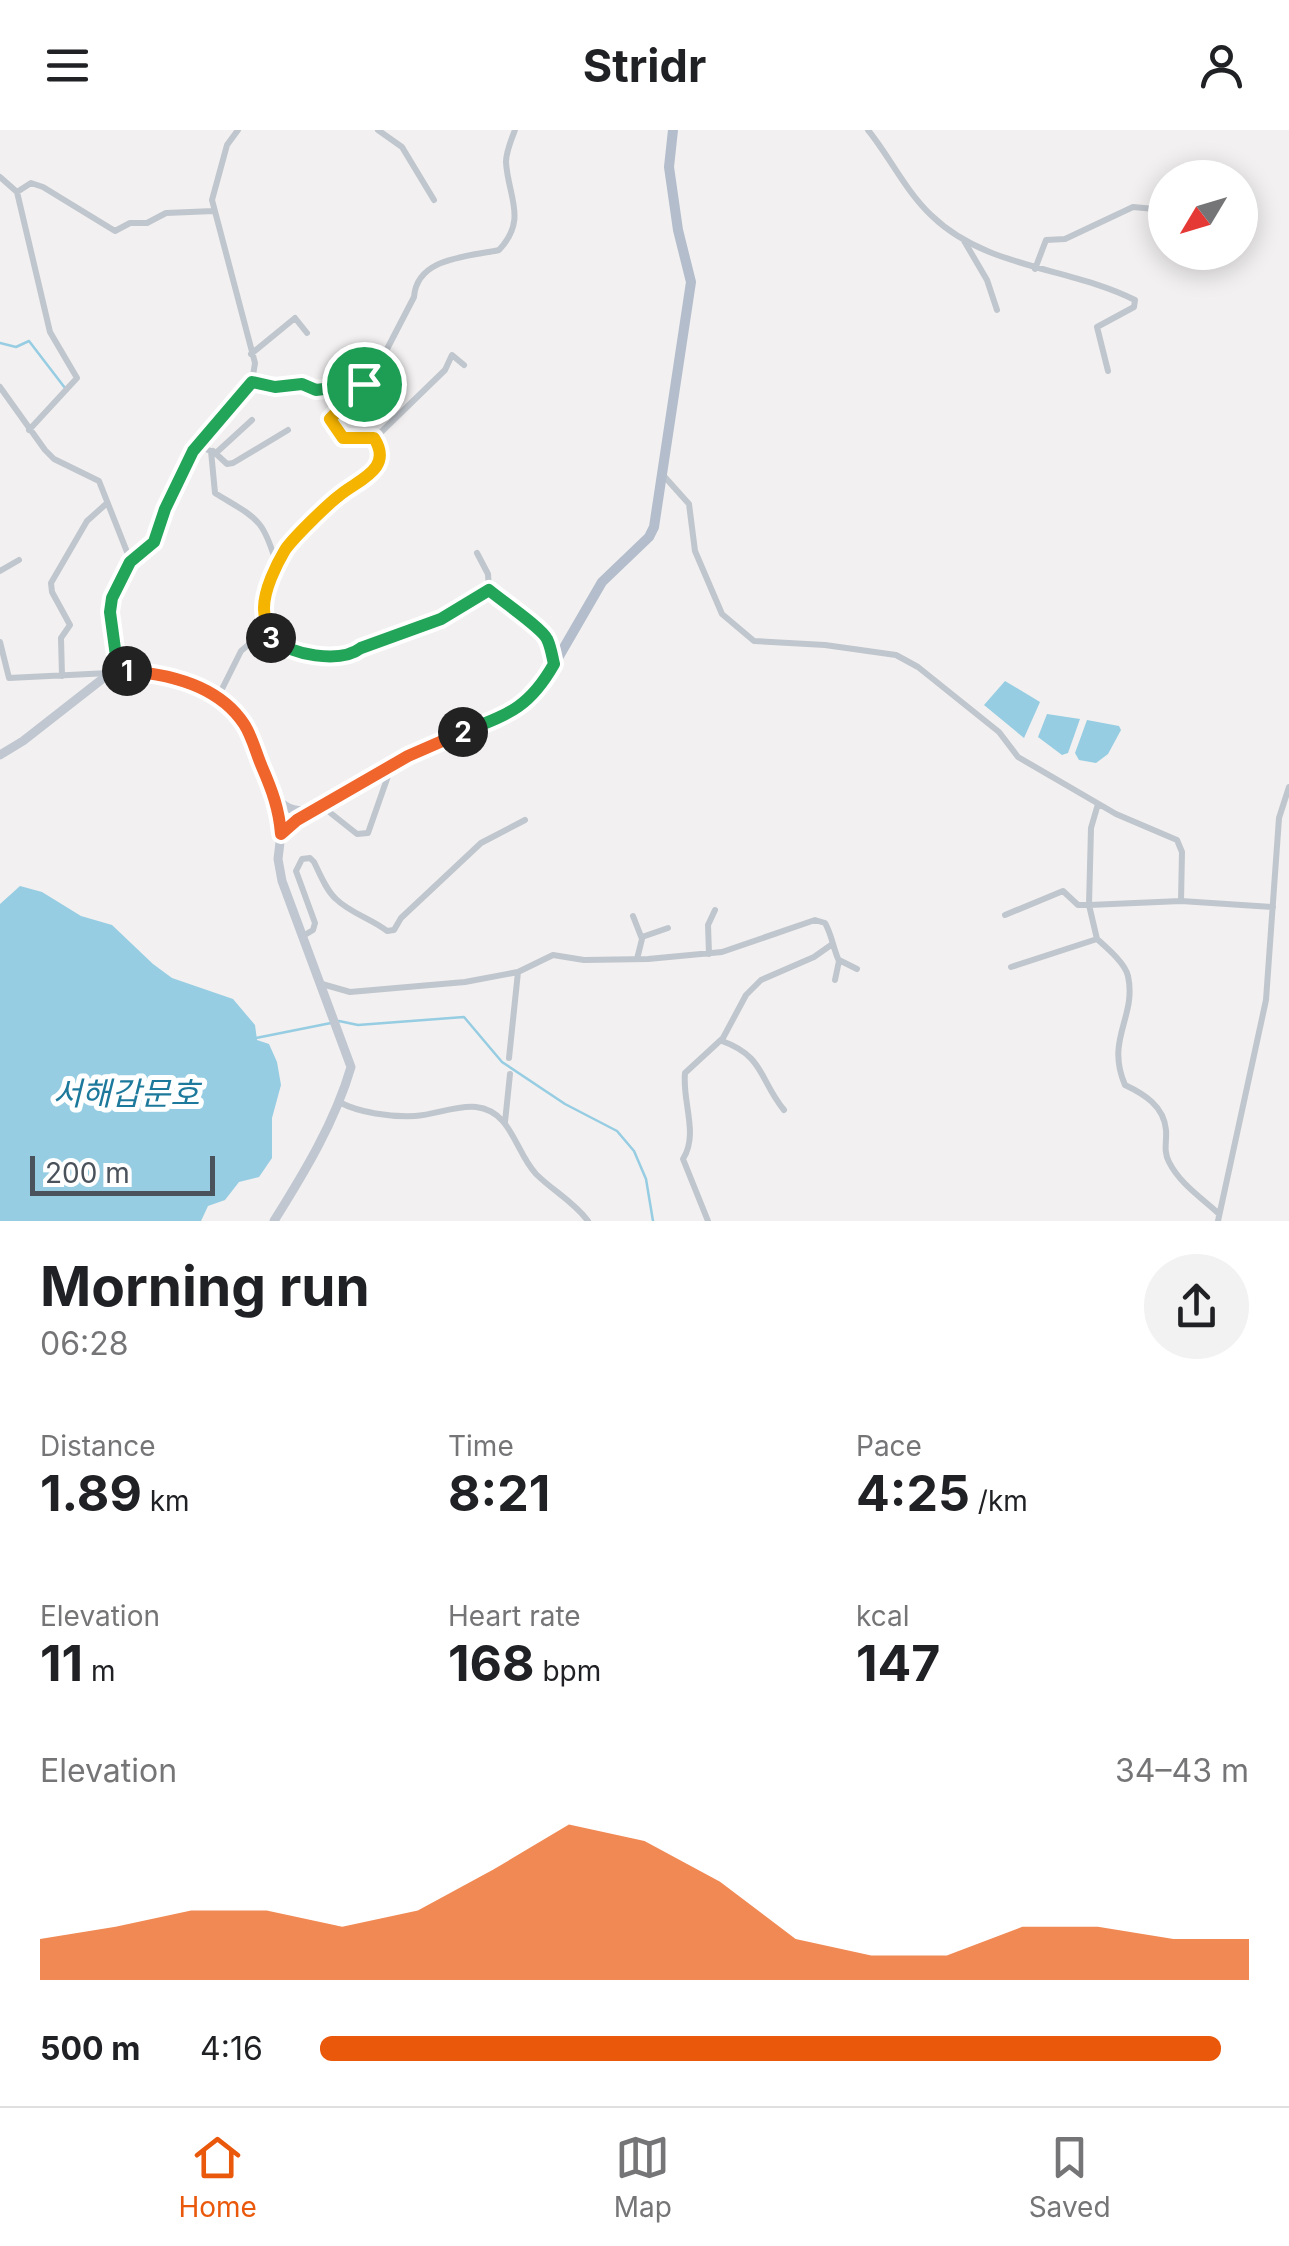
<!DOCTYPE html>
<html lang="en">
<head>
<meta charset="utf-8">
<style>
	:root { --surface:#fff; --page:#f2f2f2; --text:#202124; --muted:#757577; --line:#e0e0e0; --accent:#ea580c }
	body { margin:0; font-family:Inter,"Noto Sans KR",sans-serif; background:var(--page); color:var(--text); height:100vh; display:flex; flex-direction:column; font-size:38px; white-space:nowrap }
	* { box-sizing:border-box; margin:0 }
	p { font-size:32px; color:var(--muted) }
	.icon { flex:none; width:55px; height:55px; fill:none; stroke:currentColor; stroke-width:2; stroke-linecap:round; stroke-linejoin:round }
	.map { position:relative; height:1091px; overflow:hidden }
	.panel { display:flex; flex-direction:column; background:var(--surface); flex:1 }
	.panel>* { flex:none }
	.needle { width:65px; rotate:232deg }
	.tools { position:absolute; left:1148px; top:30px; display:grid; gap:20px }
	.tools a { display:grid; place-items:center; width:110px; height:110px; border-radius:50%; background:var(--surface); box-shadow:0 5px 25px #0003; font-size:50px }
	.scale { position:absolute; left:30px; bottom:25px; width:185px; box-sizing:border-box; padding-left:10px; border:5px solid #4a525b; border-top:0; font-size:28px; line-height:35px; white-space:nowrap; color:#4a525b; -webkit-text-stroke:8px #fff; paint-order:stroke }
	.pin { position:absolute; display:grid; place-items:center; width:85px; height:85px; color:#fff; margin:-42px; border:5px solid #fff; border-radius:50%; box-shadow:0 2px 10px #0007 }
	.km { position:absolute; width:50px; height:50px; margin:-25px; border-radius:50%; background:#222; color:#fff; font-size:28px; line-height:50px; text-align:center }
	.round { display:grid; place-items:center; flex:none; width:105px; height:105px; border-radius:52px; background:var(--page) }
	.overview { display:flex; align-items:center; justify-content:space-between; height:170px; padding:0 40px }
	h1 { font-size:55px; font-weight:700; line-height:75px }
	.figures { display:grid; grid-template-columns:repeat(3,1fr); gap:15px; height:170px; padding:10px 40px }
	.figures div { display:grid; align-content:center }
	.figures b { font-size:50px; font-weight:700 }
	.figures small { font-size:28px; font-weight:400 }
	.figures p { font-size:28px }
	.chart { height:280px; padding:20px 40px }
	.chart p { display:flex; justify-content:space-between }
	.chart svg { width:100%; height:180px; margin-top:10px; fill:var(--accent); opacity:.7 }
	ul { padding:0 40px; list-style:none; font-size:32px }
	li { display:grid; grid-template-columns:160px 120px 1fr; align-items:center; height:75px }
	li i { height:25px; border-radius:12px; background:var(--accent) }
	header { display:flex; justify-content:space-between; align-items:center; height:130px; padding:0 40px; background:var(--surface); font-size:45px; font-weight:700 }
	.tabs { display:flex; justify-content:space-around; align-items:center; height:140px; border-top:2px solid var(--line); background:var(--surface); font-size:28px; color:var(--muted) }
	.tabs a { display:grid; justify-items:center; gap:5px }
	.tabs .active { color:var(--accent) }
	.map>svg:first-child { display:block }
</style>
</head>
<body>
<header><svg class="icon" aria-label="menu" viewBox="0 0 24 24"><path d="M4 6h16M4 12h16M4 18h16"/></svg>Stridr<svg class="icon" aria-label="person" viewBox="0 0 24 24"><circle cx="12" cy="8" r="4"/><path d="M4 21q1-7 8-7t8 7"/></svg></header>
<div class="map">
<svg width="1289" height="1091" viewBox="0 0 1289 1091">
	<rect width="100%" height="100%" fill="#f2f0f0"/>
	<path fill="#96cde2" d="M1005,551l35,21 -16,36 -40,-33z
		M1047,584l33,5 -12,34 -6,2 -24,-18z
		M1087,590l32,6 2,4 -13,24 -12,9 -17,-3 -4,-7z
		M20,756l22,6 39,24 31,9 41,39 19,14 61,21 22,26 2,15 12,4 8,18 4,23 -9,33v40l-13,19 -20,5 -14,18 -17,6 -7,15h-201v-317z"/>
	<g fill="none" stroke-linecap="round" stroke-linejoin="round">
		<path stroke="#96cde2" stroke-width="2.5" d="M0,213l16,4 13,-6 36,47
			M339,891l19,4 106,-8 38,45 63,42 52,27 17,20 12,28 7,42
			M256,908l75,-15"/>
		<path stroke="#c0c6cd" stroke-width="6" d="M378,0l24,17 32,53
			M868,0c22,27 38,62 64,86 55,53 138,51 203,84l-1,7 -37,20 11,44
			M0,47l17,15
			M963,109l24,41 10,30
			M1035,139l11,-29 19,-1 68,-32 32,3
			M251,224l44,-36 12,15
			M252,252l23,5 27,-3 14,7 48,-7 9,-8 41,-79c3,-40 54,-40 85,-47 29,-31 9,-53 7,-88 0,-10 5,-22 9,-32
			M364,254l-34,35 13,19h32
			M345,256l8,-19
			M0,257l45,63 9,9 45,22 32,81
			M29,300l48,-52 -27,-46 -33,-140 14,-9 12,4 72,44 15,-8h17l19,-10 48,-2
			M197,316l14,5 4,42c42,26 48,24 62,73
			M213,321l14,13 6,-1 55,-33
			M217,322l35,-32
			M663,345l26,29 6,47 27,63 32,27 71,4 71,10 22,12 81,65 19,25 98,57 61,26 5,12 -1,49
			M477,423l11,21 1,16c10,9 54,40 58,48 4,7 5,17 7,25
			M0,441l19,-11
			M268,508l-3,-41 19,-46 55,-56 21,-11 11,-11 10,-24 -6,-11 70,-68 7,-15 12,10
			M0,512l9,36 100,-5
			M118,541l-7,-59 1,-14 19,-36 23,-20 11,-33 28,-58 59,-69 3,-19 -43,-163 15,-55 11,-15
			M62,546l-1,-38 9,-13 -18,-33 -1,-9 36,-62 19,-17
			M217,569l24,-48 13,-11 17,-2 23,15 22,2h35l10,-8 80,-28 48,-29
			M1098,674l-7,24 -2,77 92,-4 92,6
			M323,677l34,27 11,-1 20,-57 11,-14
			M1005,785l58,-24 15,14h11l8,34
			M633,786l9,23 -5,20
			M303,806l10,-6 2,-7 -19,-52 6,-12 8,-1 4,4c6,12 12,28 22,37 14,14 36,20 51,32l7,-1 7,-12 80,-75 44,-23
			M642,807l26,-9
			M709,824l-1,-29 7,-15
			M839,830l18,9
			M1011,837l86,-28c10,9 28,24 31,37 9,41 -23,63 -3,109 19,9 39,21 41,45 1,12 -3,20 3,32 11,22 33,36 50,52
			M322,854l28,8 115,-10 53,-10
			M722,911c42,15 37,38 62,69
			M509,928l9,-86 35,-17 31,5 64,-1 74,-7 93,-32 10,3c7,12 8,25 14,38l-4,19
			M339,972c21,11 51,15 76,14 20,-1 41,-11 61,-9 36,4 39,45 60,67 17,17 37,27 52,47
			M505,992l5,-48
			M708,1091l-25,-62c16,-25 -1,-57 2,-86l38,-35 23,-43 15,-15 53,-23 17,-12
			M1218,1091l48,-221 13,-182 10,-31"/>
		<path stroke="#c0c7d1" stroke-width="9" d="M0,625l23,-14 87,-68c42,-10 111,15 134,52 13,20 19,64 37,78 12,10 23,8 37,6l-37,25 -3,25 4,22 69,186c-16,55 -47,106 -77,154
			M277,671l4,33"/>
		<path stroke="#b3bdcb" stroke-width="10" d="M318,679c36,-22 72,-46 110,-64 39,-17 82,-24 112,-56l62,-107 47,-45 5,-10 37,-245 -13,-52 -9,-63 4,-37"/>
	</g>
	<g fill="none" stroke-linecap="round" stroke-linejoin="round">
		<g stroke="#fff" stroke-width="20">
			<path id="split-1" d="M127,541h-9l-8,-59 2,-14 18,-36 24,-20 11,-33 28,-58 59,-69 23,5 27,-3 14,6 48,-6"/>
		</g>
		<g stroke="#fff" stroke-width="20">
			<path id="split-2" d="M127,541c42,3 92,15 117,53 8,12 12,29 18,43 10,23 17,42 19,67l16,-14 111,-64 55,-24"/>
		</g>
		<g stroke="#fff" stroke-width="20">
			<path id="split-3" d="M271,508c19,17 69,26 90,10l80,-29 48,-29c13,11 53,38 58,49 4,8 5,17 7,25 -25,44 -45,50 -91,68"/>
		</g>
		<g stroke="#fff" stroke-width="20">
			<path id="split-4" d="M271,508h-3c0,-11 -4,-20 -4,-30 0,-18 12,-43 21,-58 8,-12 43,-46 55,-55 18,-15 54,-26 34,-57h-31l-13,-19 34,-35"/>
		</g>
		<use href="#split-1" stroke="#22a559" stroke-width="12"/>
		<use href="#split-2" stroke="#f0652b" stroke-width="12"/>
		<use href="#split-3" stroke="#22a559" stroke-width="12"/>
		<use href="#split-4" stroke="#f5b400" stroke-width="12"/>
	</g>
	<g text-anchor="middle" stroke-width="10" stroke-linejoin="round" paint-order="stroke">
		<g font-size="32" font-style="italic" fill="#1d799b" stroke="#fff">
			<text x="126" y="975">서해갑문호</text>
		</g>
	</g>
</svg>
<div class="tools">
<a><svg class="needle" viewBox="-14 -14 28 28"><path d="M0-13l5 13h-10z" fill="#e53935"/><path d="M0 13l5-13h-10z" fill="#757577"/></svg></a>
</div>
<div class="scale">200 m</div>
<div class="pin" style="left:364px;top:254px;background:#1e9e55"><svg class="icon" aria-label="arrive" viewBox="0 0 24 24"><path d="M6 21V4h12l-3 4 3 4H6"/></svg></div>
<b class="km" style="left:127px;top:541px">1</b>
<b class="km" style="left:463px;top:602px">2</b>
<b class="km" style="left:271px;top:508px">3</b>
</div>
<section class="panel">
<div class="overview"><div><h1>Morning run</h1><p>06:28</p></div><a class="round"><svg class="icon" aria-label="share" viewBox="0 0 24 24"><path d="M12 15V3M7 8l5-5 5 5M5 13v7h14v-7"/></svg></a></div>
<div class="figures">
<div><p>Distance</p><b>1.89<small> km</small></b></div>
<div><p>Time</p><b>8:21</b></div>
<div><p>Pace</p><b>4:25<small> /km</small></b></div>
</div>
<div class="figures">
<div><p>Elevation</p><b>11<small> m</small></b></div>
<div><p>Heart rate</p><b>168<small> bpm</small></b></div>
<div><p>kcal</p><b>147</b></div>
</div>
<div class="chart"><p><span>Elevation</span>34–43 m</p>
<svg viewBox="0 0 160 44" preserveAspectRatio="none"><path d="M0 44V34L10 31L20 27L30 27L40 31L50 27L60 17L70 6L80 10L90 20L100 34L110 38L120 38L130 31L140 31L150 34L160 34V44z"/></svg>
</div>
<ul>
<li><b>500 m</b>4:16<i style="width:97%"></i></li>
</ul>
</section>
<nav class="tabs">
<a class="active"><svg class="icon" aria-label="home" viewBox="0 0 24 24"><path d="M3 11l9-7 9 7M6 9v11h12V9"/></svg>Home</a>
<a><svg class="icon" aria-label="map" viewBox="0 0 24 24"><path d="M3 6l6-2 6 2 6-2v14l-6 2-6-2-6 2zM9 4v14M15 6v14"/></svg>Map</a>
<a><svg class="icon" aria-label="saved" viewBox="0 0 24 24"><path d="M7 4h10v16l-5-4-5 4z"/></svg>Saved</a>
</nav>
</body>
</html>
